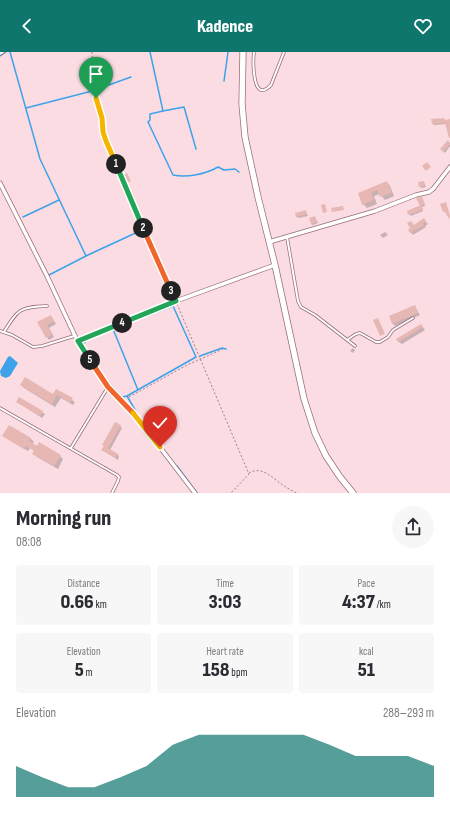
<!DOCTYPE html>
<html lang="en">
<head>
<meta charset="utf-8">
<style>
	:root { --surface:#fff; --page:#f7f7f7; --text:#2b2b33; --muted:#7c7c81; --accent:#0f766e }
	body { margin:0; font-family:"Sofia Sans Condensed",sans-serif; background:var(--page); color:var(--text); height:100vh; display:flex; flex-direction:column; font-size:15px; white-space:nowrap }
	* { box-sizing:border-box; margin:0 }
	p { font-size:13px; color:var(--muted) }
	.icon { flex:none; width:22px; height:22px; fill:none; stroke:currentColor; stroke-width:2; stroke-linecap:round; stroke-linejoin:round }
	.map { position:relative; height:441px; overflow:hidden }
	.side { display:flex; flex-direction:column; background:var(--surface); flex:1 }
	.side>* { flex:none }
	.pin { position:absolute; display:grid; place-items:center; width:34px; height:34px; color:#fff; margin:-41px -17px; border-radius:50% 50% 50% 0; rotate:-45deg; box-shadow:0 0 4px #0007 }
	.pin .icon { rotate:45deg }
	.km { position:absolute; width:20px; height:20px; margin:-10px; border-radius:50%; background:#222; color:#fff; font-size:11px; line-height:20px; text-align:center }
	.round { display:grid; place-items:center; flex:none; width:42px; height:42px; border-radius:21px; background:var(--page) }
	.head { display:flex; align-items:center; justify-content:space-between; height:68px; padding:0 16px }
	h1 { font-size:22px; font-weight:800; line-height:30px }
	.metrics { display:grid; grid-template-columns:repeat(3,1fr); gap:6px; height:68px; padding:4px 16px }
	.metrics div { display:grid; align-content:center; border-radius:4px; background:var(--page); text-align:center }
	.metrics b { font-size:20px; font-weight:800 }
	.metrics small { font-size:11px; font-weight:400 }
	.metrics p { font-size:11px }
	.chart { height:112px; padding:8px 16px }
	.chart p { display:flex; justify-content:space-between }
	.chart svg { width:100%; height:72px; margin-top:4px; fill:var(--accent); opacity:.7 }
	header { display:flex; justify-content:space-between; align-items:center; height:52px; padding:0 16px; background:var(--accent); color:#fff; font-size:18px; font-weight:800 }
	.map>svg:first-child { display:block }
</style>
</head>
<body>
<header><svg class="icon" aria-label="back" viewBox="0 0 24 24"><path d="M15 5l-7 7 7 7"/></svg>Kadence<svg class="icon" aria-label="heart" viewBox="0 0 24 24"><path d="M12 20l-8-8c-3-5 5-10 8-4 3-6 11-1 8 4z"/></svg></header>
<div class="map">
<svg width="450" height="441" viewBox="0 0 450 441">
	<rect width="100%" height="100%" fill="#fadce2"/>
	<path fill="#3ea2ea" d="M10,304l8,7 -8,13 -4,2 -5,-2 -1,-5 8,-14z"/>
	<path fill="#0003" d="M444,67l2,2 4,12 -4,-9 -12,1 -1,-1z
		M448,89l2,2v3l-5,7 -4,-4z
		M387,130l3,4 4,10 -9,4 -5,-6 -6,2 3,8 -10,4 -4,-4 -4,-10z
		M424,130l2,5 -4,1 -2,-1z
		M422,146l3,8 -3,1 1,4 -12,5 -3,-4 12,-6z
		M305,159l3,5 -9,2 -2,-1 -1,-3z
		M315,165l3,6 -5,2 -2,-1z
		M424,168l4,4 -3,2 1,1 -13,8 -4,-5z
		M385,180l3,3 -5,3 -3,-3z
		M415,255l5,8 -25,11 -2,-2 -3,-8z
		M51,264l5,8 -7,4 5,9 -5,3 -10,-17z
		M421,273l4,5 -23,14 -3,-2 -1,-3z
		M353,296l2,2 -2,3 -3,-2z
		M21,333l33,10 3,-5 18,12 -2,3 -12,-7 -6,9 -31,-19z
		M17,350l25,10 3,2 -3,4z
		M120,374l2,2 -12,22 9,6 -1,4 -15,-10z
		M3,384l27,2 4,4 -2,2 28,12 3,3 -5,10 -21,-12 -4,-4 2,-2 -5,-3 -2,3z"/>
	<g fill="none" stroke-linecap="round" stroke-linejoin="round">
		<path stroke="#3ea2ea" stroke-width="1.5" d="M10,0l30,107 46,97
			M150,0l13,59 21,-4 12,42
			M0,4l6,-4
			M224,29l4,-29
			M26,56l66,-17 39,-14
			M163,59l-13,3v6l-2,2 25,53c14,3 33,-1 45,-8l6,3 11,-1 4,3
			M23,165l36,-17
			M49,223l39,-20 54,-25 -42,-101
			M113,277l25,61
			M105,280l68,-26 23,51 -69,39
			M89,286l-4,4 -1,3 20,33 16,17 3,2 4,-1 11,19
			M200,304l22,-8 4,1
			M177,414l20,27"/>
	</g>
	<path fill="#e7b7b3" d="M444,66l1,2 5,-1v19h-1l-4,-15 -13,1 -1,-5z
		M448,88l2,4 -7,8 -3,-3z
		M427,110l4,5 -5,4 -4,-5z
		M127,121l4,8 -5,2 -3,-8z
		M387,129l5,12 -12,4 -3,-7 -6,3 3,7 -12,5 -4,-12z
		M424,129l1,5 -6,1 -1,-5z
		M422,145l3,7 -5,2 -4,-8z
		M446,150l4,14 -1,3 -4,-7h-2l-3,-8z
		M325,152l2,8 -4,1 -2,-8z
		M421,153l2,5 -15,5 -1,-4z
		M343,154l1,4 -12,2 -1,-4z
		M306,158l1,4 -11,3 -1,-4z
		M315,164l2,6 -6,2 -2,-6z
		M424,166l2,3 -3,2 1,2 -14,8 -2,-3 2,-2 -3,-5 4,-2 3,4z
		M415,253l3,8 -26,11 -3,-8z
		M51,263l3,6 -7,4 5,10 -6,3 -9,-16z
		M378,266l7,16 -5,2 -7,-16z
		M421,272l2,3 -25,15 -2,-3z
		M25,325l28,17 3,-5 17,9 -3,5 -13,-8 -5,9 -32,-19z
		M19,345l24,14 -3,5 -24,-14z
		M115,370l6,3 -13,23 10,6 -3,4 -14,-8 3,-4 -2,-1z
		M9,373l22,13 -2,3 8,5 2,-4 22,13 -7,11 -22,-12 2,-3 -8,-5 -2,3 -22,-13z"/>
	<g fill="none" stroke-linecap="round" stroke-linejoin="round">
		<g stroke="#996e78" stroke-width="3.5">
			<path id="lane" d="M254,0c-1,9 -2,53 17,33l13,-33
				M287,185l11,64 3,6 14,8 40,31
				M0,279l12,4 21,12 9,-1 32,-10
				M4,280c14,-23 16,-25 43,-26
				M347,288l9,-6 4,-1 16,9h4l8,-5 5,-7 20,-12
				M0,356l117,67 2,2 -1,4 -6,12
				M71,396l37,-61"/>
		</g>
		<g stroke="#996e78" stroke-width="5">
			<path id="street" d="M0,1l2,-1
				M0,131l47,93 28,60 26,41 10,13 25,26 59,77
				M269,190l106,-31 41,-16 13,-3 4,-3 17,-22
				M78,289l98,-40 99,-36"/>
		</g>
		<g stroke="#996e78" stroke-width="7">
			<path id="primary" d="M243,0l-1,52 3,33 13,60 17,68 29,134 11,34 11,23 14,21 13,16"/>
		</g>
		<path stroke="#9c8489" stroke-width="1" stroke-dasharray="2 2" stroke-linecap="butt" d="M92,0l2,38 8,28 1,14 3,9 68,157
			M177,252l72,170 -18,19
			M129,345l58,-32 36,-16
			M249,421c13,-8 24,6 34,12 4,3 9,6 14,8"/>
		<use href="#lane" stroke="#fff" stroke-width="2"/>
		<use href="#street" stroke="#fff" stroke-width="3.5"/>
		<use href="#primary" stroke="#fff" stroke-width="5.5"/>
	</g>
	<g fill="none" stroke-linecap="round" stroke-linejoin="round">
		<g stroke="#fff" stroke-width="8">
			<path id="split-1" d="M96,46l6,20 1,14 3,9 10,23"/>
		</g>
		<g stroke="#fff" stroke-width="8">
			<path id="split-2" d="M116,112l27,64"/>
		</g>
		<g stroke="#fff" stroke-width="8">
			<path id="split-3" d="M143,176l28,63"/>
		</g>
		<g stroke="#fff" stroke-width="8">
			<path id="split-4" d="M122,271l54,-22 -5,-10"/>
		</g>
		<g stroke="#fff" stroke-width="8">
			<path id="split-5" d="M90,308l-12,-19 44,-18"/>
		</g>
		<g stroke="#fff" stroke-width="8">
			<path id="split-6" d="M90,308l18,27 25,26"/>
		</g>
		<g stroke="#fff" stroke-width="8">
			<path id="split-7" d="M133,361l27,34"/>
		</g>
		<use href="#split-1" stroke="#f5b400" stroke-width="5"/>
		<use href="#split-2" stroke="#22a559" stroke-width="5"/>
		<use href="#split-3" stroke="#f0652b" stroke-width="5"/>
		<use href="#split-4" stroke="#22a559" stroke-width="5"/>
		<use href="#split-5" stroke="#22a559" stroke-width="5"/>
		<use href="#split-6" stroke="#f0652b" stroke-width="5"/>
		<use href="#split-7" stroke="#f5b400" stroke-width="5"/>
	</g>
</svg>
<div class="pin" style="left:96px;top:46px;background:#1e9e55"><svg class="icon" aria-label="arrive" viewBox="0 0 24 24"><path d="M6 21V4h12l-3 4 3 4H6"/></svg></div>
<div class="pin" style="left:160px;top:395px;background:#d93025"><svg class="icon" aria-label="check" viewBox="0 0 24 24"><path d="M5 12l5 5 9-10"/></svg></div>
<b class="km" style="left:116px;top:112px">1</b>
<b class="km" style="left:143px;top:176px">2</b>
<b class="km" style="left:171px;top:239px">3</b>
<b class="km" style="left:122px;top:271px">4</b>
<b class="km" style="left:90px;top:308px">5</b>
</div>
<section class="side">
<div class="head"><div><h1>Morning run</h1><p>08:08</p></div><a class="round"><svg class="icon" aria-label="share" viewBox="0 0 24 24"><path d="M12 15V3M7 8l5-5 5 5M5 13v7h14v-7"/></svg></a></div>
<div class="metrics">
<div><p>Distance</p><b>0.66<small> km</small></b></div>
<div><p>Time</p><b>3:03</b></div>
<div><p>Pace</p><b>4:37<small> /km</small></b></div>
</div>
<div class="metrics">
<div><p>Elevation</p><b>5<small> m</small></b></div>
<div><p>Heart rate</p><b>158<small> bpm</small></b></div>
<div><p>kcal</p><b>51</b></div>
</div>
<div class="chart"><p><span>Elevation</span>288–293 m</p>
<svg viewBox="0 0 160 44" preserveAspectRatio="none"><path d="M0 44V25L10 32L20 38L30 38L40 32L50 25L60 12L70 6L80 6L90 6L100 6L110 6L120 12L130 19L140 19L150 19L160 25V44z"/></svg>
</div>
</section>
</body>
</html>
